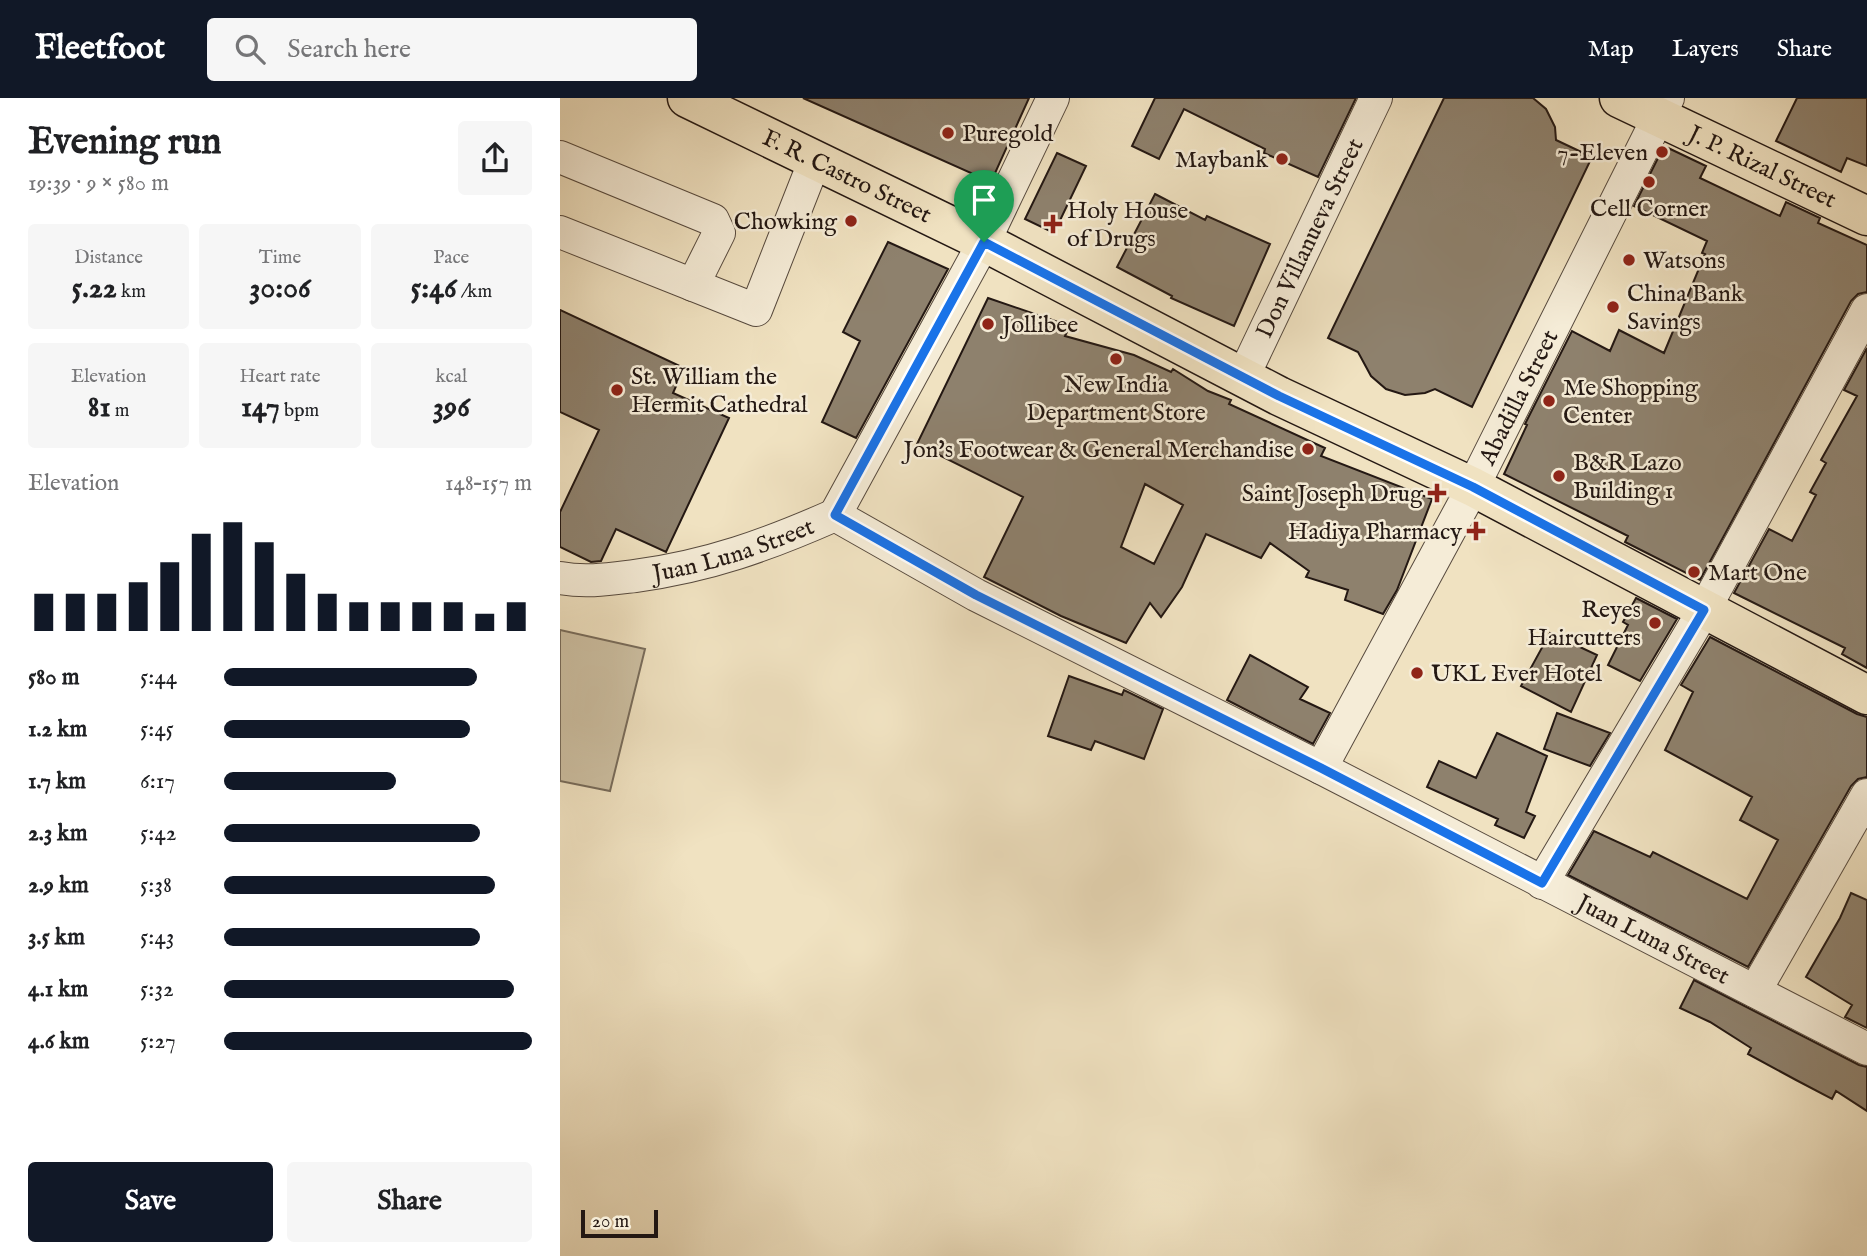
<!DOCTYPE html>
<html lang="en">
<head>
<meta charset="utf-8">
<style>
	:root { --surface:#fff; --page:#f6f6f6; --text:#202124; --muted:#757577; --accent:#111827 }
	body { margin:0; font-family:"IM FELL English",serif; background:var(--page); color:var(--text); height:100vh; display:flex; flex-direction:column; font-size:26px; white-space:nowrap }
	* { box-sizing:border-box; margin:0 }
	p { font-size:23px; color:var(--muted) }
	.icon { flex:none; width:38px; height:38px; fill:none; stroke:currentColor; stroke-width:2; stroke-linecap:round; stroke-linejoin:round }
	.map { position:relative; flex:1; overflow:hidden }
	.drawer { display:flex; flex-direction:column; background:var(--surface); width:560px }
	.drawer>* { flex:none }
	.scale { position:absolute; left:21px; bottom:18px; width:77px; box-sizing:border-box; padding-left:7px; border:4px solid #241813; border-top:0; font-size:19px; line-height:24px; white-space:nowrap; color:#241813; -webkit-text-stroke:5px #f5ecd7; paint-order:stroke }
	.pin { position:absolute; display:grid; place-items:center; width:60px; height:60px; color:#fff; margin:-72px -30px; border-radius:50% 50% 50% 0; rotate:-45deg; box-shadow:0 0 7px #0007 }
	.pin .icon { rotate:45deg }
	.round { display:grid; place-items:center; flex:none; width:74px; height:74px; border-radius:7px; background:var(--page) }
	.overview { display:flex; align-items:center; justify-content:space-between; height:119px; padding:0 28px }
	h1 { font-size:38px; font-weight:700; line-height:52px }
	.figures { display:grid; grid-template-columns:repeat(3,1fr); gap:10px; height:119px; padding:7px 28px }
	.figures div { display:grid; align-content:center; border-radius:7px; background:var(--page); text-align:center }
	.figures b { font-size:30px; font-weight:700 }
	.figures small { font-size:19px; font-weight:400 }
	.figures p { font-size:19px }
	.chart { height:196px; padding:14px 28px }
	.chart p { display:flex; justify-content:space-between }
	.chart svg { width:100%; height:126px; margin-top:7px; stroke:var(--accent); stroke-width:6 }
	.cta { display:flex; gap:14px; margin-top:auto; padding:14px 28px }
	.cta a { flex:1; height:80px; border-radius:7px; background:var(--accent); color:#fff; font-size:28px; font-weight:700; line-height:80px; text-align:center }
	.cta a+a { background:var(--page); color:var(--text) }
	ul { padding:0 28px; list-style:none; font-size:23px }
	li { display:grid; grid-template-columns:112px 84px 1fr; align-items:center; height:52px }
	li i { height:18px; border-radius:9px; background:var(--accent) }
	header { display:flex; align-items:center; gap:42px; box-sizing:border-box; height:98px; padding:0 35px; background:var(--accent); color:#fff }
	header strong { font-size:33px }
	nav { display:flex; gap:38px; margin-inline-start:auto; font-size:24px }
	.search { width:490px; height:63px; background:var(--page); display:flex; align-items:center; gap:18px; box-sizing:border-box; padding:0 24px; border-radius:7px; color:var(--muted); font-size:26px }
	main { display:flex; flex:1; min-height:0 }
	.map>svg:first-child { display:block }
</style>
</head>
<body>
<header>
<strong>Fleetfoot</strong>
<div class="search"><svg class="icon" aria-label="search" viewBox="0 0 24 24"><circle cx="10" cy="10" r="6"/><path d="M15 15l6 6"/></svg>Search here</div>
<nav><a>Map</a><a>Layers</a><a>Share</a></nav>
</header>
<main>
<section class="drawer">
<div class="overview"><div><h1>Evening run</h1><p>19:39 · 9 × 580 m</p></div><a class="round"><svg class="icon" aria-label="share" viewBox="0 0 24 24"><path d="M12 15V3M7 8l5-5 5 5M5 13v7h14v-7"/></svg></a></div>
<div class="figures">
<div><p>Distance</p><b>5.22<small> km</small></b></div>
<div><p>Time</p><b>30:06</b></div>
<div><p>Pace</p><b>5:46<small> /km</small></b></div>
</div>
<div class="figures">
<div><p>Elevation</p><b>81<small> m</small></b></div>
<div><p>Heart rate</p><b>147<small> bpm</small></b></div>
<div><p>kcal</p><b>396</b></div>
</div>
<div class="chart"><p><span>Elevation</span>148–157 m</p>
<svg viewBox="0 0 160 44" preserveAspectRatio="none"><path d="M5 44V31M15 44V31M25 44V31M35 44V27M45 44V20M55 44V10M65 44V6M75 44V13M85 44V24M95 44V31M105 44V34M115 44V34M125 44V34M135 44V34M145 44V38M155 44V34"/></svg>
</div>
<ul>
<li><b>580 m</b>5:44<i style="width:82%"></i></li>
<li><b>1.2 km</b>5:45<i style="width:80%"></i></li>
<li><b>1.7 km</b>6:17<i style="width:56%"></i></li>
<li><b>2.3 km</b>5:42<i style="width:83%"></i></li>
<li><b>2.9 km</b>5:38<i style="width:88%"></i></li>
<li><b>3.5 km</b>5:43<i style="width:83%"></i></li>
<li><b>4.1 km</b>5:32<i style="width:94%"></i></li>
<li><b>4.6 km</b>5:27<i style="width:100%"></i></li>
</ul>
<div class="cta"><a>Save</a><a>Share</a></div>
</section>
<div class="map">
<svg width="1307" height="1158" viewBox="0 0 1307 1158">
	<rect width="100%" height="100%" fill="#f0e2c1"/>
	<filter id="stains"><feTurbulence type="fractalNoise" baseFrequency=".00286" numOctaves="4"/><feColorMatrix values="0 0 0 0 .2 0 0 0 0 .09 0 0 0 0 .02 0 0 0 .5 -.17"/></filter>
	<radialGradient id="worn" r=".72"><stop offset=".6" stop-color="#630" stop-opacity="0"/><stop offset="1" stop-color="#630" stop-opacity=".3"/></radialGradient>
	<path fill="#cdc0a3" stroke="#786c5b" stroke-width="2" d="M0,532l85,19 -35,142 -50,-10z"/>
	<path fill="#8e816d" stroke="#241813" stroke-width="2" fill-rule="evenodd" d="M243,0h226l-38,84z
		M595,0h201l-38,79 -54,-24 1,-4 -81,-40 -25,50 -27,-13z
		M884,0h89l13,11 9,18 1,13 36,17 -120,250 -37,-18 -10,4 -20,2 -19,-6 -15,-13 -13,-24 -30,-14z
		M1237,0h70v68l-20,-8 -6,14 -65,-31z
		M1104,48l42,20 -6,12 80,38 6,-14 34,16 -2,5 49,22v47l-9,2 -7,7 -151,279 -75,-38 3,-6 -124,-62 23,-49 -2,-1 47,-93 38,20 9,-21 45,23 41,-99 -3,-1 5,-12 -73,-35z
		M497,55l29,13 -32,67 -29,-14z
		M595,96l50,26 2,-4 63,28 -36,82 -63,-28 1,-2 -55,-29z
		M328,144l60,27 -92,169 -34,-16 38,-81 -17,-9z
		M428,200l82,28 -5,10 69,19 37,17 2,-3 35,22 23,9 -2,4 96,44 -4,8 111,43 -35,91 -14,24 -38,-14 3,-10 -42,-13 3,-6 -39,-28 -9,15 -55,-24 -24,53 -21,30 -11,-14 -24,40 -65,-27 -77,-39 39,-80 -106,-53zM585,386l38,21 -29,59 -33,-17z
		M0,212l124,58 -11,25 56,25 -63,134 -50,-23 -15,32 -10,1 -31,-15v-35l39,-82 -39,-18z
		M1307,250v320l-25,-14 3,-6 -111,-55 35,-64 23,12 24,-46 -6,-3 16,-29 -5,-3 36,-64 -13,-6z
		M1076,500l41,21 -37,62 -32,-16 20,-40 -5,-3z
		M990,535l47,22 -26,57 -50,-26z
		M1150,539l147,77 10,3v60l-9,2 -7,7 -103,181 -180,-92 26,-44 56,26 3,-5 94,47 31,-59 -38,-20 12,-23 -87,-47 28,-58 -12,-7z
		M690,557l58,32 -8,12 30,14 -17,31 -86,-44z
		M509,578l53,19 2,-5 39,19 -19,50 -49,-18 -4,9 -43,-14z
		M997,615l53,20 -20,33 -46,-17z
		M937,635l50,23 -21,56 9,4 -11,22 -29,-13 3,-6 -71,-32 12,-26 37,17z
		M1291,795l16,7v128l-22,-11 7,-12 -46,-28 34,-59z
		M1134,882l165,85 8,2v44l-31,-20 -4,8 -36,-19 -48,-26 3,-6 -41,-26 -30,-14z"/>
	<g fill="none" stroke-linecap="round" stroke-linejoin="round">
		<g stroke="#574a3e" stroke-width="34">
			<g id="minor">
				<path d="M0,59l153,63 6,13 -26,52"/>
				<path d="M0,134l196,78 59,-150"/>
				<path id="s1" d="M683,279l133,-279"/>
				<path id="s2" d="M275,417l141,80 345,173 546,281"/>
				<path d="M275,417l149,-273 69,-144"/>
				<path id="s3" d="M0,480c25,5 50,1 75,-2 74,-10 132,-31 200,-61"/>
				<path id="s4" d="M761,670l152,-281 195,-389"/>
				<path d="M982,785l162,-273 163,-300"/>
				<path d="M1195,893l112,-196"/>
			</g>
		</g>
		<g stroke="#241813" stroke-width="41">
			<g id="major">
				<path id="s5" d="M127,0l297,144 295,154 194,91 394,208"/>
				<path id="s6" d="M1059,0l248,118"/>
			</g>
		</g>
		<use href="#minor" stroke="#f5ecd7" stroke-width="32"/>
		<use href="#major" stroke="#f0e2c1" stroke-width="38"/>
	</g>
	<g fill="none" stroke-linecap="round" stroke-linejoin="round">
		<g stroke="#fff" stroke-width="14">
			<path id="route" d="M424,144l295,154 194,91 231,123 -162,273 -221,-115 -345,-173 -141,-80z"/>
		</g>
		<use href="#route" stroke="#1a73e8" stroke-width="9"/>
	</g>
	<g fill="#8f2418" stroke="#f5ecd7" stroke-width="2.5">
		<circle cx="388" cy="35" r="7"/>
		<circle cx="1102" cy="54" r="7"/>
		<circle cx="722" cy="61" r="7"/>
		<circle cx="1089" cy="84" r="7"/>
		<circle cx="291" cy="123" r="7"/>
		<path d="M489.5 115.5h7v7h7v7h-7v7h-7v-7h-7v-7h7z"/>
		<circle cx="1069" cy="162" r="7"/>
		<circle cx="1053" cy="209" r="7"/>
		<circle cx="428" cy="226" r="7"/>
		<circle cx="556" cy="261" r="7"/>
		<circle cx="57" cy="292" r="7"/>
		<circle cx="989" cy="303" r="7"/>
		<circle cx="748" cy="351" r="7"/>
		<circle cx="999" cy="378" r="7"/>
		<path d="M873.5 384.5h7v7h7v7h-7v7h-7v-7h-7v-7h7z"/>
		<path d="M912.5 422.5h7v7h7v7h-7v7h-7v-7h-7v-7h7z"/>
		<circle cx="1134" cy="474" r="7"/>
		<circle cx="1095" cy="525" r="7"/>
		<circle cx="857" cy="575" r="7"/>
	</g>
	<g text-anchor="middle" stroke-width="5" stroke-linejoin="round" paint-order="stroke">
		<g font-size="24" fill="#241813" stroke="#f5ecd7" text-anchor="start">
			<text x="402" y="43">Puregold</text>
			<text x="1088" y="62" text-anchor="end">7-Eleven</text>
			<text x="708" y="69" text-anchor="end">Maybank</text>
			<text x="1089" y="118" text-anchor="middle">Cell Corner</text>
			<text x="507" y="120">Holy House<tspan x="507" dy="28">of Drugs</tspan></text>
			<text x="277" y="131" text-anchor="end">Chowking</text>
			<text x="1083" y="170">Watsons</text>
			<text x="1067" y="203">China Bank<tspan x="1067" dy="28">Savings</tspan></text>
			<text x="442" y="234">Jollibee</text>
			<text x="71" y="286">St. William the<tspan x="71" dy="28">Hermit Cathedral</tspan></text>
			<text x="556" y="294" text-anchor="middle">New India<tspan x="556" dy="28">Department Store</tspan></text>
			<text x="1003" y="297">Me Shopping<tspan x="1003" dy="28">Center</tspan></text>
			<text x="734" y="359" text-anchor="end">Jon's Footwear &amp; General Merchandise</text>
			<text x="1013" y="372">B&amp;R Lazo<tspan x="1013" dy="28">Building 1</tspan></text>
			<text x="863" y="403" text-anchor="end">Saint Joseph Drug</text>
			<text x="902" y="441" text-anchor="end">Hadiya Pharmacy</text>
			<text x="1148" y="482">Mart One</text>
			<text x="1081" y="519" text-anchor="end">Reyes<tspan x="1081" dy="28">Haircutters</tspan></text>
			<text x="871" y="583">UKL Ever Hotel</text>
		</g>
		<g font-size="24" fill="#241813" stroke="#f5ecd7">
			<text dy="8" stroke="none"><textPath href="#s6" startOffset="159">J. P. Rizal Street</textPath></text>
			<text dy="8" stroke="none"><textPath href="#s5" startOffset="178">F. R. Castro Street</textPath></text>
			<text dy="8" stroke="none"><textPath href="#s1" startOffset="154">Don Villanueva Street</textPath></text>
			<text dy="8" stroke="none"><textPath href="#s4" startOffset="420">Abadilla Street</textPath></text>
			<text dy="8" stroke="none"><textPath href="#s3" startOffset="177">Juan Luna Street</textPath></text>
			<text dy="8" stroke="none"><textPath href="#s2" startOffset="922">Juan Luna Street</textPath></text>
		</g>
	</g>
	<rect width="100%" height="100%" filter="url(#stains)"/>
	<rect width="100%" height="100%" fill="url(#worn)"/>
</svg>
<div class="scale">20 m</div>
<div class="pin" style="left:424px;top:144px;background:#1e9e55"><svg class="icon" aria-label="arrive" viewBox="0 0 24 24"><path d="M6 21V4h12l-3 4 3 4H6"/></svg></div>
</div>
</main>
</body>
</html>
